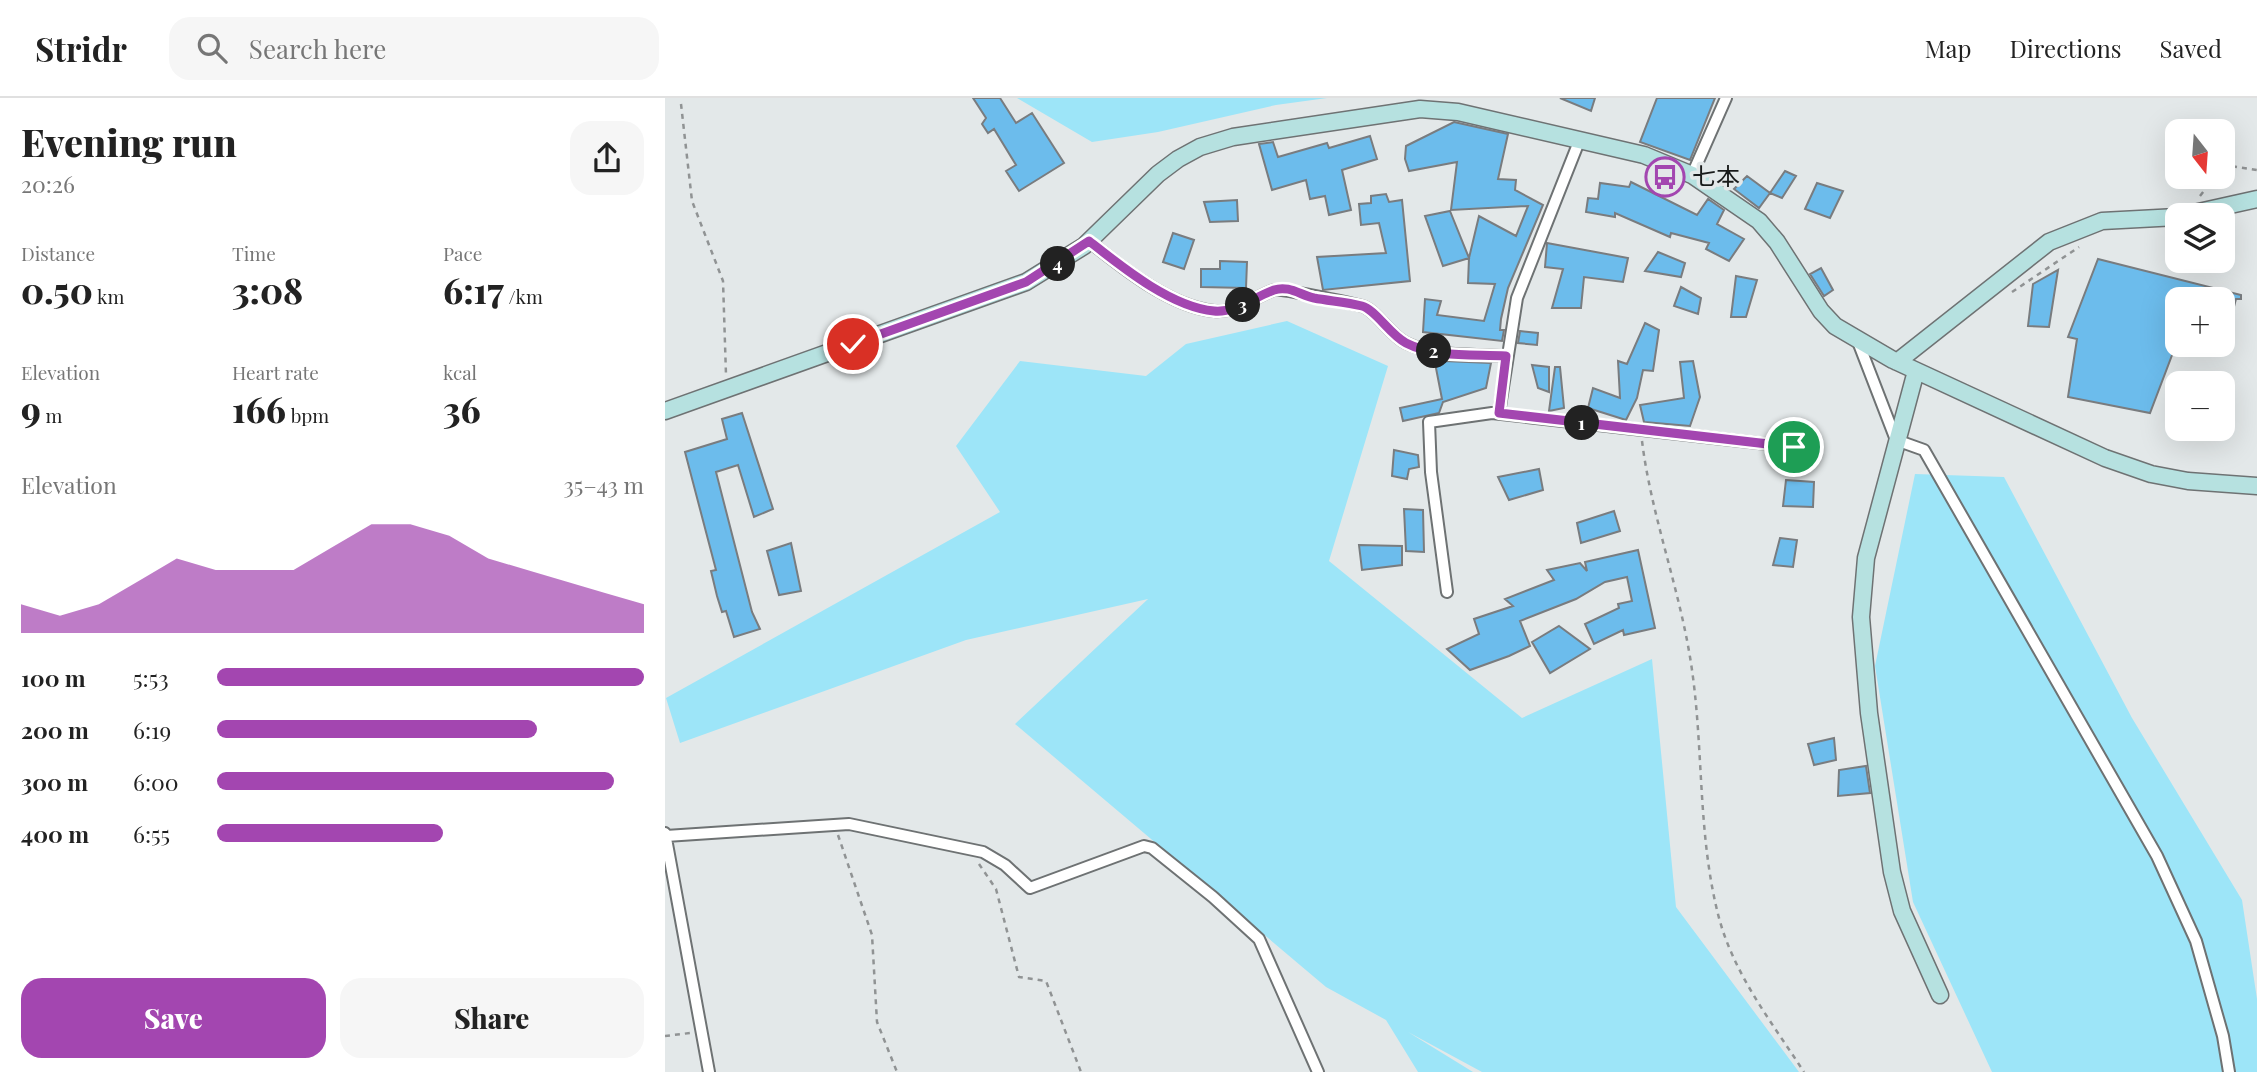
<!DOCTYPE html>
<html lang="en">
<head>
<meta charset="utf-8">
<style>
	:root { --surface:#fff; --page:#f6f6f6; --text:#222; --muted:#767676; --line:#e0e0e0; --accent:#a346b0 }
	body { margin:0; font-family:"Playfair Display","Noto Sans JP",serif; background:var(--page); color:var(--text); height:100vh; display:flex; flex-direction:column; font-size:26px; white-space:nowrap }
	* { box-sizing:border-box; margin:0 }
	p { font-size:23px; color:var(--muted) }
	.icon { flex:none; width:38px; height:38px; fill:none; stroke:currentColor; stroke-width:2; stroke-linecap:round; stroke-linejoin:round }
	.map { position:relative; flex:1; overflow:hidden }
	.panel { display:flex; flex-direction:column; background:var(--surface); width:665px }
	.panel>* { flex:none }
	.needle { width:46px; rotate:163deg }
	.controls { position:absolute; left:1500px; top:21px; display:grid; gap:14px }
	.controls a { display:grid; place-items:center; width:70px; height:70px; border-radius:14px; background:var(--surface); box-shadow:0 7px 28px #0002; font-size:35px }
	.pin { position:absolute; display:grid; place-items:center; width:60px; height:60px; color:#fff; margin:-30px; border:4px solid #fff; border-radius:50%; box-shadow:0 2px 7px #0007 }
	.km { position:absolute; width:35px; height:35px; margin:-18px; border-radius:50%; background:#222; color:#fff; font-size:19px; line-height:35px; text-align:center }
	.round { display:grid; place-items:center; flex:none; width:74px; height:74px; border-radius:21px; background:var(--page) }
	.overview { display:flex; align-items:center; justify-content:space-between; height:119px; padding:0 21px }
	h1 { font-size:38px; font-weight:800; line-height:52px }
	.stats { display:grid; grid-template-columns:repeat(3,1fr); gap:10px; height:119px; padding:7px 21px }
	.stats div { display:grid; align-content:center }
	.stats b { font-size:35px; font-weight:800 }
	.stats small { font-size:19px; font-weight:400 }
	.stats p { font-size:19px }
	.chart { height:196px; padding:14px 21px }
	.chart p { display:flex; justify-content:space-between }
	.chart svg { width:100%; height:126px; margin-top:7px; fill:var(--accent); opacity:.7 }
	.button { display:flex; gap:14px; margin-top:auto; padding:14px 21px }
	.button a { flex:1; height:80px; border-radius:21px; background:var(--accent); color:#fff; font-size:28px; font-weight:800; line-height:80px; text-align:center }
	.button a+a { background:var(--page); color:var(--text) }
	ul { padding:0 21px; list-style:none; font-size:23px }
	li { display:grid; grid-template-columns:112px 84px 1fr; align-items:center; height:52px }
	li i { height:18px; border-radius:9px; background:var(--accent) }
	header { display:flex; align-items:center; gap:42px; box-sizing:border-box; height:98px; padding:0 35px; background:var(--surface); border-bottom:2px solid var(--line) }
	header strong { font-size:33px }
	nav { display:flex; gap:38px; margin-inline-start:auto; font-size:24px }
	.search { width:490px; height:63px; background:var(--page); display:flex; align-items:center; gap:18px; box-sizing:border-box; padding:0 24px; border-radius:21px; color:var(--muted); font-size:26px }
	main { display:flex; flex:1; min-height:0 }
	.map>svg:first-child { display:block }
</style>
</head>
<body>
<header>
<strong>Stridr</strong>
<div class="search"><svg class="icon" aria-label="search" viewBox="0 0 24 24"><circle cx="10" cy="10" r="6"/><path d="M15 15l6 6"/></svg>Search here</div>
<nav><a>Map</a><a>Directions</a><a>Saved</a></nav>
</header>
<main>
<section class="panel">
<div class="overview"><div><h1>Evening run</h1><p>20:26</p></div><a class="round"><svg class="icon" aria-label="share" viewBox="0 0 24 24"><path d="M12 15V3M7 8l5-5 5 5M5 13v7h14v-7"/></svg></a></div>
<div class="stats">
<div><p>Distance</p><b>0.50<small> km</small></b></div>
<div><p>Time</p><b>3:08</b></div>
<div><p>Pace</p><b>6:17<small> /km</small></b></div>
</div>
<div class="stats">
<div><p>Elevation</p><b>9<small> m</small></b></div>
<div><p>Heart rate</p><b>166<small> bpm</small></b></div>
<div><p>kcal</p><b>36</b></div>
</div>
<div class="chart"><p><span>Elevation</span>35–43 m</p>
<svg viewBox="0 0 160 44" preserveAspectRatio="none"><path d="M0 44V34L10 38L20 34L30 26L40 18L50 22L60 22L70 22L80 14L90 6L100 6L110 10L120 18L130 22L140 26L150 30L160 34V44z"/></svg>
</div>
<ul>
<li><b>100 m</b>5:53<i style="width:100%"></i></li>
<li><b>200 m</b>6:19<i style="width:75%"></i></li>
<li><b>300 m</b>6:00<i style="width:93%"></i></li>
<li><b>400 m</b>6:55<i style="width:53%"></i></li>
</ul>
<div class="button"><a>Save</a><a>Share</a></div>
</section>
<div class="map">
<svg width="1592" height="974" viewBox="0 0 1592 974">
	<rect width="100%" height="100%" fill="#e3e8e9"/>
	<path fill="#9de5f8" d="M352,0h310l-51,7 -118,27 -66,10z
		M622,223l101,45 -59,195 193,157 130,-59 24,248 123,165h-317l-74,-40 65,40h-55l-32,-52 -60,-33 -311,-263 133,-125 -182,41 -286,103 -14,-45 334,-186 -44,-66 64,-85 126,15 40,-32z
		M1250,376l89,3 128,241 110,182 15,99v73h-265l-79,-170 -38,-236z"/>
	<path fill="#6cbcec" stroke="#797c7f" stroke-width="2" d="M308,0h27l16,25 16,-10 32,50 -45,28 -13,-20 10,-6 -22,-36 -6,4 -6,-9 4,-6z
		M895,0h35l-4,13z
		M992,0h58l-25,62 -50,-18z
		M789,24l54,12 -10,45 18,1 -1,10 28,15 -35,83 -7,31 -1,11h4l-2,11 -79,-9 2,-33 16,2 -4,14 47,6 11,-37 -27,-1 1,-25 10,-42 37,20 12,-30 -77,4 6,-48 -48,9 -4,-12 1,-13z
		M705,38l7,23 -35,11 9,40 -22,5 -4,-19 -15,3 -4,-19 -34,10 -13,-46 14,-2 5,15 49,-14 2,5z
		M1120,73l11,5 -14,22 -12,-5z
		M1082,78l23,17 -11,15 -25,-19z
		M966,84l66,33 11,-16 16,11 -7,14 27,15 -15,22 -23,-12 3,-6 -38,-10 -1,4 -55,-24v4l-29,-5 2,-14 10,1 2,-16 29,4z
		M1152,85l26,8 -13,27 -25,-9z
		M721,96l3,8 13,-2 8,81 -87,9 -6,-33 69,-4 -7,-30 -18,2 -2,-21 12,-1v-7z
		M572,102l1,21 -28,1 -6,-20z
		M785,113l19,47 -26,8 -18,-50z
		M508,135l21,7 -10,29 -21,-7z
		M882,145l81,15 -5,24 -39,-5 -3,31h-29l11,-39 -18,-2z
		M993,154l27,11 -4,14 -36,-6z
		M1433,161l143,36v4h-5l-10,38h-3v-38h-46v51h-3l-24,63 -82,-16 9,-58 -9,-2z
		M555,163l27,1 -1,26 -45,-1v-18h19z
		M1156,170l12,22 -9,6 -14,-22z
		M1393,172l-9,57 -21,-1 5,-42z
		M1071,178l21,4 -11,37h-15z
		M1016,189l20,11 -3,16 -24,-8z
		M980,225l14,7 -6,41 -10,-1 -6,28 -11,22 -38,-12 5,-20 27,10 -2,-37 9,3z
		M855,233l18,2 -1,12 -19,-2z
		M779,263l47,2 -5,25 -43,14 -4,11 -36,8 -3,-13 42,-9 -7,-36z
		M1028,263l7,36 -10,29 -46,-4 -4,-17 44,-7 -4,-36z
		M867,267l17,2v25l-11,-4z
		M890,269h5l4,41 -15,3z
		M77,315l31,96 -19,8 -16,-52 -22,7 36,140 8,17 -26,8 -8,-26 -4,1 -5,-16 -6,-25 5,-1 -31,-118 42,-13 -5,-20z
		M729,352l24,5 1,12 -10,2 -2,10 -15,-3z
		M874,371l4,21 -34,10 -11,-23z
		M1121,382l28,2 -1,25 -30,-1z
		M739,411l19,1 1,42 -18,-1z
		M949,413l6,20 -39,12 -4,-20z
		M1115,440l17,2 -4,27 -20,-2z
		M126,445l10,48 -22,4 -12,-44z
		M694,447l43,1v19l-40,5z
		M973,452l17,78 -31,7 -1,-5 -29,14 -9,-20 34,-16 -1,-4 14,-3 -5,-24 -22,5 -29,17 -56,22 10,25 -21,10 -39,14 -23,-21 32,-15 -5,-15 39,-13 -8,-7 49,-19 -7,-10 33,-7 7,8 -2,-9z
		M894,528l31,23 -40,24 -18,-31z
		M1169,640l2,22 -22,5 -6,-21z
		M1201,668l4,27 -32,3 1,-26z"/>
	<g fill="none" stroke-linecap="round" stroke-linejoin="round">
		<g stroke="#6e7273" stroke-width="14">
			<path id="street" d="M1027,77l34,-77
				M424,143c32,26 82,66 125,70 22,2 40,-14 60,-21 6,-2 76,13 88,16 13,3 28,29 44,37 29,14 68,11 100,13
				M1192,241l39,101 28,10 233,406 39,85 27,95 6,36
				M834,315l18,-115 63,-159
				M782,494l-16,-120 -2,-50 63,-9 302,34
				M0,735l44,239
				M1,738l183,-12 134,28 22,13 25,23 114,-42 8,2 61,49 46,42 59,133"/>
		</g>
		<g stroke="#6e7273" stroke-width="19">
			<path id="secondary" d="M1520,117l72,-16
				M1232,264l152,-120 53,-21 75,-4
				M1251,273l-50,187 -5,59 8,96 23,159 10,39 38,84
				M0,313l361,-129 58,-36 74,-72 20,-15 22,-12 33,-10 187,-28 38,3 186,43 48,20 67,46 18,21 44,69 14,15 58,34 212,98 46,16 37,7 69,5"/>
		</g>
		<path stroke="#909394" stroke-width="2.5" stroke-dasharray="5 5" stroke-linecap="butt" d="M16,6l11,97 31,80 3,94
			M1558,72l8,-4 26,4
			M1535,98l15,-19
			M1347,194l67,-45
			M977,343c9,73 36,143 48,216 14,84 7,170 27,253 14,61 54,111 87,162
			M173,737l34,100 5,87 20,50
			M314,766l17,25 23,88 27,4 35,91
			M0,938l25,-3"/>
		<use href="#street" stroke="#fff" stroke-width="10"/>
		<use href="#secondary" stroke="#b6e1e0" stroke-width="16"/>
	</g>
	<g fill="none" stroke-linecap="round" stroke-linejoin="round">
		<g stroke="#fff" stroke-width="14">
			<path id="route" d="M188,246l173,-62 63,-41c33,26 82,66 125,70 22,2 40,-14 60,-21 15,-5 26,5 40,8 16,3 32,4 48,8 13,3 28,29 44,37 29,15 68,11 100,13l-7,57 295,34"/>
		</g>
		<use href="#route" stroke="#a346b0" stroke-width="9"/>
	</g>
	<defs>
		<g id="bus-ring" transform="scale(2.0125)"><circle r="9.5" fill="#e3e8e9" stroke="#a346b0" stroke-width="1.5"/><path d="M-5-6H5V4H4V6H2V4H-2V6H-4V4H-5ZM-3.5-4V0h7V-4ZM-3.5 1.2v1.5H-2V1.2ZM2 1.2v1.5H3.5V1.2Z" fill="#a346b0"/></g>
	</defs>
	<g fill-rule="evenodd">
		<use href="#bus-ring" x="1000" y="79"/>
	</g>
	<g text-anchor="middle" stroke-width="7" stroke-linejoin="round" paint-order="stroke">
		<g font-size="24" fill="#181a1a" stroke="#e3e8e9" text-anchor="start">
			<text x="1027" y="87">七本</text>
		</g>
	</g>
</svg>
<div class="controls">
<a><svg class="needle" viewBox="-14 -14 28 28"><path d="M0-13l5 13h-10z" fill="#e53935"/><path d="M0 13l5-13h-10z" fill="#767676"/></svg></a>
<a><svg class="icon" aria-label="layers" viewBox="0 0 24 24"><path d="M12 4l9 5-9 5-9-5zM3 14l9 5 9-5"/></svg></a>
<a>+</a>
<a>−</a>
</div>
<div class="pin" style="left:1129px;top:349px;background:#1e9e55"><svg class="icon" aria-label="arrive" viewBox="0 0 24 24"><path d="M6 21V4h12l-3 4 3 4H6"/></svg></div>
<div class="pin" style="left:188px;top:246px;background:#d93025"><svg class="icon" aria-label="check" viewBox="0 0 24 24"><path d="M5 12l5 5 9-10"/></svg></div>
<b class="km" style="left:917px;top:325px">1</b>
<b class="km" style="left:769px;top:253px">2</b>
<b class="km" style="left:578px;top:207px">3</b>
<b class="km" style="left:393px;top:166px">4</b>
</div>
</main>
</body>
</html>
